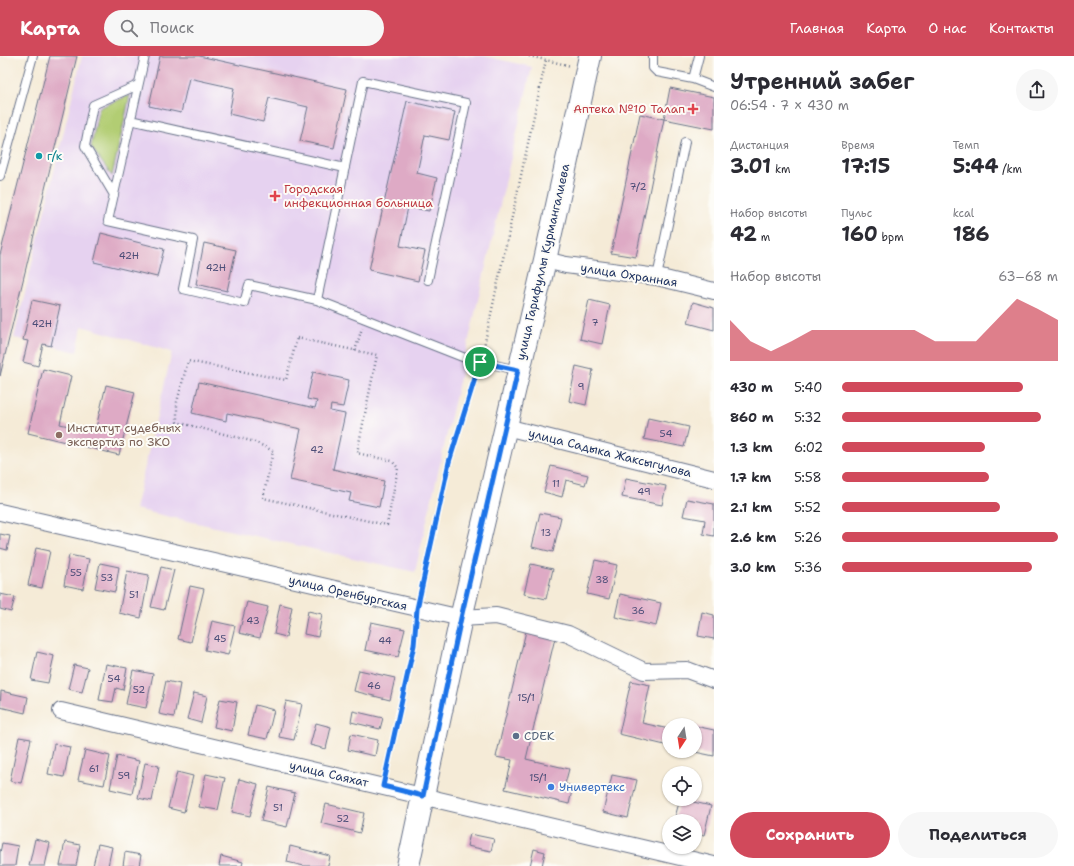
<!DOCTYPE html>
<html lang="ru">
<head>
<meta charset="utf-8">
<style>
	:root { --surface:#fff; --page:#f7f7f7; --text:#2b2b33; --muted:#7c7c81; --accent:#d1495b }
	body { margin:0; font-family:"Shantell Sans",sans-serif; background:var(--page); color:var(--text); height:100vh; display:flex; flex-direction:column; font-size:15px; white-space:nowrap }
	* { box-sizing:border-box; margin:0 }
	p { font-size:13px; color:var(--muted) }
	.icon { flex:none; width:22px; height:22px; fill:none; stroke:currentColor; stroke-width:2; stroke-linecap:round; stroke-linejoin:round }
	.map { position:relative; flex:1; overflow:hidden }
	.sheet { display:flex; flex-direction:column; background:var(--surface); width:360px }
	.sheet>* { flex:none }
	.needle { width:26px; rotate:192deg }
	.controls { position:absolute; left:662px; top:662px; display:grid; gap:8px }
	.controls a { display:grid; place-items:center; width:40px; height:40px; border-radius:50%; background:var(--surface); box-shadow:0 1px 3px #0004; font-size:20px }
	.pin { position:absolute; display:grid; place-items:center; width:34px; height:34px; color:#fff; margin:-17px; border:2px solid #fff; border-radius:50%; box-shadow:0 1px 4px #0007 }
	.round { display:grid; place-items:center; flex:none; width:42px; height:42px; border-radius:21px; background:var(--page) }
	.overview { display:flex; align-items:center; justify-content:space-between; height:68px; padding:0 16px }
	h1 { font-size:22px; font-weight:700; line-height:30px }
	.metrics { display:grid; grid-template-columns:repeat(3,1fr); gap:6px; height:68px; padding:4px 16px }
	.metrics div { display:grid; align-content:center }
	.metrics b { font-size:20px; font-weight:700 }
	.metrics small { font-size:11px; font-weight:400 }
	.metrics p { font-size:11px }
	.chart { height:112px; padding:8px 16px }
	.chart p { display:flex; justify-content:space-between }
	.chart svg { width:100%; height:72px; margin-top:4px; fill:var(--accent); opacity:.7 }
	.cta { display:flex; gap:8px; margin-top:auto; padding:8px 16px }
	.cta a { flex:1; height:46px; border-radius:24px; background:var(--accent); color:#fff; font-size:16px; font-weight:700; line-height:46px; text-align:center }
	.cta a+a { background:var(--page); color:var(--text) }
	ul { padding:0 16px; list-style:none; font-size:13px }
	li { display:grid; grid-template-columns:64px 48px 1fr; align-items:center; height:30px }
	li i { height:10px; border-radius:5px; background:var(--accent) }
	header { display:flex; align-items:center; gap:24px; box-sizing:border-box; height:56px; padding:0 20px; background:var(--accent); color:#fff }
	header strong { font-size:19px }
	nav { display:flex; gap:22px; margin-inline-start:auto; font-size:14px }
	.search { width:280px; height:36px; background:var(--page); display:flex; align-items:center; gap:10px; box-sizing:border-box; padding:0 14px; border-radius:22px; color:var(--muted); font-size:15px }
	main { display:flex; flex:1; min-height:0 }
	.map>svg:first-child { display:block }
</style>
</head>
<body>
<header>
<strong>Карта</strong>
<div class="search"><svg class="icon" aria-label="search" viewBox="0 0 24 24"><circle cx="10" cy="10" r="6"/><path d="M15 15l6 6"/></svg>Поиск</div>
<nav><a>Главная</a><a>Карта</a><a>О нас</a><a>Контакты</a></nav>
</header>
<main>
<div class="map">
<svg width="714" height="810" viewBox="0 0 714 810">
	<rect width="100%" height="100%" fill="#fdfcf7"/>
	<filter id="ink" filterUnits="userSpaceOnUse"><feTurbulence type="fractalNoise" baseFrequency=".025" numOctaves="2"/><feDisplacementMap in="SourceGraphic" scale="8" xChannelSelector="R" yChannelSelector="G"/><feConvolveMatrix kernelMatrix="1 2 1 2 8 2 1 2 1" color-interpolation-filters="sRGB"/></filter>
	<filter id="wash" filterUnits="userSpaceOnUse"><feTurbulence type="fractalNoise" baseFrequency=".012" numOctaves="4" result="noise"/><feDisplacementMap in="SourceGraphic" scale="16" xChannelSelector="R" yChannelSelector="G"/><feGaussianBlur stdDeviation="0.9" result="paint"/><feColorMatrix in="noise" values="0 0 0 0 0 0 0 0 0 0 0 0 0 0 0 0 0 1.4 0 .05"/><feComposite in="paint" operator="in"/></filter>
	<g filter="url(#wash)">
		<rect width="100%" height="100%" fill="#f5ebd7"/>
		<path fill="#e6d2f0" d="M82,0h402l48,11 -117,505 -280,-63 37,-157 -90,-26 -5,26 -34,-8 -5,22 -15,-4 5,-21 -14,-3z"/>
		<path fill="#b2cd73" stroke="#667e68" d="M130,39l-18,81 -21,-29 8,-39z"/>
		<g id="blocks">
			<path fill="#deaac5" d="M50,0h27l-77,320v-121z
				M160,0h39l148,33 -13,59 -34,-7 8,-34 -39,-9 -6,24 -34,-8 5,-26 -45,-10 -8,35 -32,-7z
				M670,32l44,9v32l-50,-10z
				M407,45l48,11 -6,28 -24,-5 -8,38 20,5 -8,33 -21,-4 -8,39 25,5 -7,30 -49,-11z
				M640,58l24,5 -28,138 -25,-4z
				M101,177l63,16 -7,28 -63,-15z
				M204,187l32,7 -9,41 -31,-7z
				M32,244l28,6 -9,40 -8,-2 -5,22 -15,-4 5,-21 -5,-1z
				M589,244l21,5 -8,39 -22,-5z
				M693,246l21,6v22l-26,-7z
				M576,310l17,4 -7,35 -17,-4z
				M43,313l28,7 -11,48 35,8 11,-47 29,7 -16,63 -91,-22z
				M313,316l36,8 -6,27 -12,-2 -1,6 15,3 -12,55 51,12 -5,26 -30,-6 2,-8 -61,-13 11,-51 -74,-16 -1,8 -34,-8 7,-31 116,26 2,-7 -10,-2z
				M648,362l41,9 -5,20 -40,-8z
				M551,410l37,9 -3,10 -19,-5 -4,17 -18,-5z
				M626,422l40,8 -4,19 -40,-8z
				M687,443l27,5v32l-11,-2 2,-14 -22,-4z
				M540,457l21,4 -8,35 -21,-5z
				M0,478l10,2 -3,14 -7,-2z
				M36,492l14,3 -8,37 -14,-3z
				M69,499l20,4 -6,30 -19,-4z
				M595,504l22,5 -8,34 -22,-5z
				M100,507l19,4 -4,25 -20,-4z
				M531,508l22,5 -7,30 -22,-5z
				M161,511l13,3 -10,40 -13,-3z
				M127,515l22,4 -8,43 -22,-5z
				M190,530l14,3 -13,53 -13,-3z
				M0,538l15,3 -4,15 -11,-3z
				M620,538l41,9 -5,23 -41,-9z
				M247,546l21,5 -8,31 -21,-5z
				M280,548l12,3 -6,30 -12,-3z
				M308,555l14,3 -4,23 -14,-3z
				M702,556l12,3v24l-16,-3z
				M212,565l23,5 -7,29 -23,-5z
				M371,566l34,7 -7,28 -33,-7z
				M526,575l29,7 -29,121 43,10 -4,15 8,2 -4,18 -64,-15 7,-29 -16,-3z
				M37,596l17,4 -6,27 -17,-3z
				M106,608l21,4 -4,22 -7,-2 -3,14 -14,-2z
				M74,609l14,3 -6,24 -14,-3z
				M133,614l20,4 -7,34 -20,-4z
				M359,614l36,8 -5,22 -36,-9z
				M166,625l14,3 -6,33 -15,-3z
				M631,625l19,4 -8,38 27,6v17l-50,-12z
				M1,635l27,6 -3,16 -25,-6z
				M194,637l13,3 -6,27 -14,-4z
				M220,643l17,3 -5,29 -18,-4z
				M286,645l16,3 -8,36 -15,-3z
				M255,649l19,5 -7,29 -19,-4z
				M353,655l30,7 -3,11 -29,-7z
				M316,667l15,4 -5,22 -16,-4z
				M695,670l19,4v26l-19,-4z
				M351,678l27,6 -3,16 -27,-6z
				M19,681l12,2 -10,44 -11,-2z
				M54,688l16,3 -6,30 -16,-3z
				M85,694l25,6 -6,29 -26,-5z
				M117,700l22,5 -7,33 -22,-5z
				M145,707l14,3 -7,35 -14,-3z
				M177,716l16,4 -9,36 -16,-4z
				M206,718l19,4 -7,32 -19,-3z
				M612,719l25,5 -9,38 -25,-6z
				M239,723l19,5 -8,32 -18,-4z
				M269,731l26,6 -8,34 -26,-6z
				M680,743l31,7 -7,29 -9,-2v-12h-21z
				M326,748l38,9 -4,20 -39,-10z
				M470,778l24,5 -3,12 -24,-5z
				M35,783l15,4 -5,23h-16z
				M65,786l15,3 -4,21h-16z
				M2,787l16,3 -3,20h-15v-13z
				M98,788l14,3 -4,19h-15z
				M290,790l40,10 -2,10h-24l-17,-4z
				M534,793l11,3 -3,14h-12z
				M125,796l16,3 -2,11h-16z
				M221,800l22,6 -1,4h-23z"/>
		</g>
	</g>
	<g filter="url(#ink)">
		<use href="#blocks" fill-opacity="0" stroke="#677188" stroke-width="1"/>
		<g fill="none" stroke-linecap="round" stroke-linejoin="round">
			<g stroke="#677188" stroke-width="10">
				<path id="lane" d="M145,0l-37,165 85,19 -10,49 61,14 5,-18 68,15
					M653,0v12l4,4 36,7 6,-23
					M693,23l21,8
					M130,64l215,48
					M0,120l33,-120
					M114,139l-29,-49 8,-41 45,-20
					M657,221l28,-135
					M428,224l38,-177 -103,-22 -46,219 148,58 52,12"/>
			</g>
			<g stroke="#677188" stroke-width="18">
				<path id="street" d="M545,204l21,5 91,12 57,14
					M506,371l208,52
					M0,456l461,106 35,-2 72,18 76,37 43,-1 27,10
					M61,655l653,154"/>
			</g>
			<g stroke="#677188" stroke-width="24">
				<path id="secondary" d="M408,810l53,-248 84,-358 45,-204"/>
			</g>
			<path stroke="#677188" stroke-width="2.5" stroke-dasharray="1 3" stroke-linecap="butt" d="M529,0l42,10
				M297,282l80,17 -20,98 35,8 6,7 -11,57 -124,-27 10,-47 -18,-9 -78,-20v-20l11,-41 98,19z
				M355,295l7,-23
				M483,295l63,-291
				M420,539l29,-133 28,-91
				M386,717l28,-128 2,-22"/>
			<use href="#lane" stroke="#fff" stroke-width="8"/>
			<use href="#street" stroke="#fff" stroke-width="16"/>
			<use href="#secondary" stroke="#fff" stroke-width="22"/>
		</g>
	</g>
	<g fill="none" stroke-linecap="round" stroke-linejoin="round" filter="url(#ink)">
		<g stroke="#fff" stroke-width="8">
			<path id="route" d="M480,306l38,8 -57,248 -38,178 -40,-10 31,-141 3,-36 32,-147z"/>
		</g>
		<use href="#route" stroke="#1a73e8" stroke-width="5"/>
	</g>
	<g fill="#e0444e" stroke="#fdfcf7" stroke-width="1.5">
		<path d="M691 47h4v4h4v4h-4v4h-4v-4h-4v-4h4z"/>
		<path d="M273 134h4v4h4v4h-4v4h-4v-4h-4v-4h4z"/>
	</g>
	<circle fill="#0f9aa8" stroke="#fdfcf7" stroke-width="1.5" cx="39" cy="100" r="4"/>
	<circle fill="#8d6e63" stroke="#fdfcf7" stroke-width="1.5" cx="59" cy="379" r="4"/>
	<circle fill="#5c6f8a" stroke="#fdfcf7" stroke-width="1.5" cx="516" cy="680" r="4"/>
	<circle fill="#3f7fe0" stroke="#fdfcf7" stroke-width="1.5" cx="551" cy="731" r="4"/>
	<g text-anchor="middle" stroke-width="4" stroke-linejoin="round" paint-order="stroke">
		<g font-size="10" fill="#4c4e78">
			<text x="638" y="134">7/2</text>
			<text x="129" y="203">42H</text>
			<text x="216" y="215">42H</text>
			<text x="595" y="270">7</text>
			<text x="42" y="271">42H</text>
			<text x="581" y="334">9</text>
			<text x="666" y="381">54</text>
			<text x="317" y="397">42</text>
			<text x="556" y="431">11</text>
			<text x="644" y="439">49</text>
			<text x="546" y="480">13</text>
			<text x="76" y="520">55</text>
			<text x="107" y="525">53</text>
			<text x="602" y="527">38</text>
			<text x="134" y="542">51</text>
			<text x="638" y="558">36</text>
			<text x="253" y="568">43</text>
			<text x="220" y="586">45</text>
			<text x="385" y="588">44</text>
			<text x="114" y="626">54</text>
			<text x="374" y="633">46</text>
			<text x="139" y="637">52</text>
			<text x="526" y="645">15/1</text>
			<text x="94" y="716">61</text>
			<text x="124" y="723">59</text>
			<text x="538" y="725">15/1</text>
			<text x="278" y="755">51</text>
			<text x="343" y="766">52</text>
		</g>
		<g font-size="12" fill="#be3a42" stroke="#fdfcf7" text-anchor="end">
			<text x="685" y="57">Аптека №10 Талап</text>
			<text x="284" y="137" text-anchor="start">Городская<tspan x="284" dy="14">инфекционная больница</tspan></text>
		</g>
		<g font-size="12" fill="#0d838f" stroke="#fdfcf7" text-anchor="start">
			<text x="47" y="104">г/к</text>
		</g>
		<g font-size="12" fill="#1b2f5e" stroke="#fdfcf7">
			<text transform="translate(543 206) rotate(-77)" y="4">улица Гарифуллы Курмангалиева</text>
			<text transform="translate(629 219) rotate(9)" y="4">улица Охранная</text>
			<text transform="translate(610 397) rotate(14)" y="4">улица Садыка Жаксыгулова</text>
			<text transform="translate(348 537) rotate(13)" y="4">улица Оренбургская</text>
			<text transform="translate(329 718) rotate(13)" y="4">улица Саяхат</text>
		</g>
		<g font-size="12" fill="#785e54" stroke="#fdfcf7" text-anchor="start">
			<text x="67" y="376">Институт судебных<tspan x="67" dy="14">экспертиз по ЗКО</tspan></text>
		</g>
		<g font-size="12" fill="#4e5e75" stroke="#fdfcf7" text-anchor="start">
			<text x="524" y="684">CDEK</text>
		</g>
		<g font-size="12" fill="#366cbe" stroke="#fdfcf7" text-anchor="start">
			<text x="559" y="735">Универтекс</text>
		</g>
	</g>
</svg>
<div class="controls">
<a><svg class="needle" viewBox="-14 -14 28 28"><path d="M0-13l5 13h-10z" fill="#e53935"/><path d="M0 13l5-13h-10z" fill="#7c7c81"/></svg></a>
<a><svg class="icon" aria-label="locate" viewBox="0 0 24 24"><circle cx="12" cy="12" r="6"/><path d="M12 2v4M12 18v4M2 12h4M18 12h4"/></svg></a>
<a><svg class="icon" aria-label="layers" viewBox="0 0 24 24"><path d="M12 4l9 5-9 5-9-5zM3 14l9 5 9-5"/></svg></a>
</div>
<div class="pin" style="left:480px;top:306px;background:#1e9e55"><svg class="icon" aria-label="arrive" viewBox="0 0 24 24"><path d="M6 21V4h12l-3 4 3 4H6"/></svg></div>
</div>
<section class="sheet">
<div class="overview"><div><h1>Утренний забег</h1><p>06:54 · 7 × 430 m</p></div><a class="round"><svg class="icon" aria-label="share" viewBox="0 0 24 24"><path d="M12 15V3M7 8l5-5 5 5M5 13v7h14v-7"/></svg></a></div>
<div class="metrics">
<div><p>Дистанция</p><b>3.01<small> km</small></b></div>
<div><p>Время</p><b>17:15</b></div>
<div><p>Темп</p><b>5:44<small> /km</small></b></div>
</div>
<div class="metrics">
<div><p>Набор высоты</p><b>42<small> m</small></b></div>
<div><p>Пульс</p><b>160<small> bpm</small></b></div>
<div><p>kcal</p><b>186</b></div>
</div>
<div class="chart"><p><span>Набор высоты</span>63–68 m</p>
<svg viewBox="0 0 160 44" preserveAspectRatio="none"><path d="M0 44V19L10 32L20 38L30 32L40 25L50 25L60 25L70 25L80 25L90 25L100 32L110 32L120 32L130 19L140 6L150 12L160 19V44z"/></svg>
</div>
<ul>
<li><b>430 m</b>5:40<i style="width:84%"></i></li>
<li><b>860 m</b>5:32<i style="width:92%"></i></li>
<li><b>1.3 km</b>6:02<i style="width:66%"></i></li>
<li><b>1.7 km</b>5:58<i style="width:68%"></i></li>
<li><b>2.1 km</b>5:52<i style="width:73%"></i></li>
<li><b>2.6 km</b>5:26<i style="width:100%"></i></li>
<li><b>3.0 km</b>5:36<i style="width:88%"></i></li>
</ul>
<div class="cta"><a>Сохранить</a><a>Поделиться</a></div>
</section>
</main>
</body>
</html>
